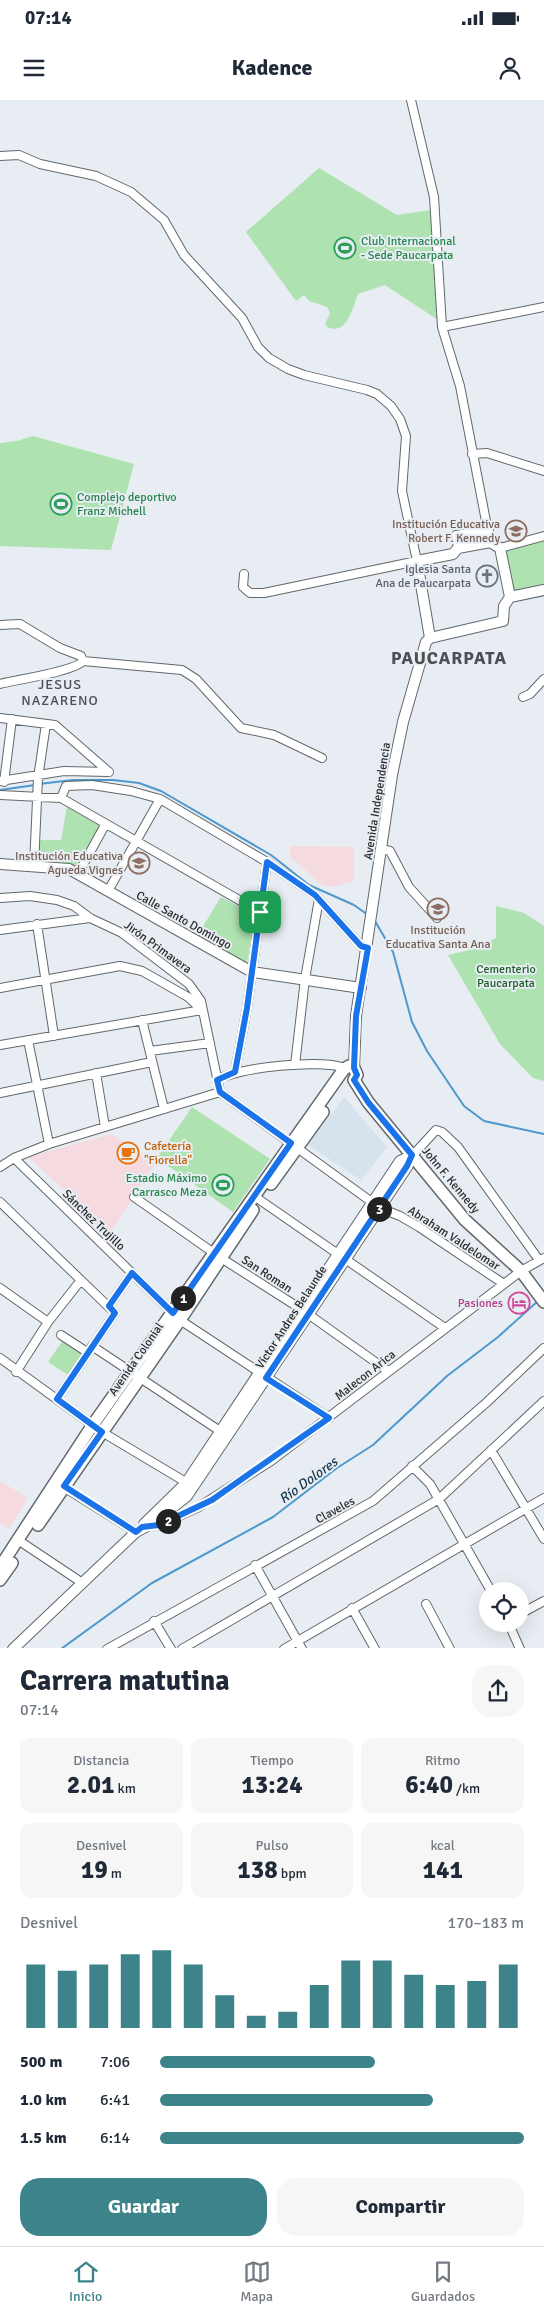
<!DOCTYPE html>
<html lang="es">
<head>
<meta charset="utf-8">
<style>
	:root { --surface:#fff; --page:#f6f6f7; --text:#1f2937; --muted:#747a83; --line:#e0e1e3; --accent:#3c848a }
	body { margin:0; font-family:Signika,sans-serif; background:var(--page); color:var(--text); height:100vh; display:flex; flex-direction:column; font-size:19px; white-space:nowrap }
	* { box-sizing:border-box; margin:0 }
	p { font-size:16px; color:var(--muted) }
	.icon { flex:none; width:28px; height:28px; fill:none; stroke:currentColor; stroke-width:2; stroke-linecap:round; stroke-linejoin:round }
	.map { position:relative; height:1548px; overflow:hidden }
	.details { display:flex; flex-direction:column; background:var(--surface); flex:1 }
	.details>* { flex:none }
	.buttons { position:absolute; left:479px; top:1482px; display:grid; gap:10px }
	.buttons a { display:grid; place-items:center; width:50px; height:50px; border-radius:50%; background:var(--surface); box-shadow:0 5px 20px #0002; font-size:25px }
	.pin { position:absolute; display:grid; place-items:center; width:42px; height:42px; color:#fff; margin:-21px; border-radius:10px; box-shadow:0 2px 8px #0006 }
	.km { position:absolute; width:25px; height:25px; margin:-12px; border-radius:50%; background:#222; color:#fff; font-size:14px; line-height:25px; text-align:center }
	.round { display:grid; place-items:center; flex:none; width:52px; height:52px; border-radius:20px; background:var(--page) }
	.head { display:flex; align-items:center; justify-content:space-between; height:85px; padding:0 20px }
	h1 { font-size:28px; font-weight:700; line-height:38px }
	.figures { display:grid; grid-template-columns:repeat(3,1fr); gap:8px; height:85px; padding:5px 20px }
	.figures div { display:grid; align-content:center; border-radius:12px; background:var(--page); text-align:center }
	.figures b { font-size:25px; font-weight:700 }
	.figures small { font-size:14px; font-weight:400 }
	.figures p { font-size:14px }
	.chart { height:140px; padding:10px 20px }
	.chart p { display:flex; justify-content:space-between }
	.chart svg { width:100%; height:90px; margin-top:5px; stroke:var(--accent); stroke-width:6 }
	.button { display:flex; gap:10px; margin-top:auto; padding:10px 20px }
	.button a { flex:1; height:58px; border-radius:20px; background:var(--accent); color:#fff; font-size:20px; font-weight:700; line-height:58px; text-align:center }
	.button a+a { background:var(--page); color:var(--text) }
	ul { padding:0 20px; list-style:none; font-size:16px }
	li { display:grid; grid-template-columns:80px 60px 1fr; align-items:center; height:38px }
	li i { height:12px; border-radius:6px; background:var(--accent) }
	.status { display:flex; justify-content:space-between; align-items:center; height:35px; padding:0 25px; background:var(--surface); direction:ltr }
	.status svg { height:14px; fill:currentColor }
	header { display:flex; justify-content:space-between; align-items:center; height:65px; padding:0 20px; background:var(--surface); font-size:22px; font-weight:700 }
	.tabs { display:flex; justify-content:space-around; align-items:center; height:70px; border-top:1px solid var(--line); background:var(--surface); font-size:14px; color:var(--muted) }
	.tabs a { display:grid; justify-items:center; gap:2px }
	.tabs .on { color:var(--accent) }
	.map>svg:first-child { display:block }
</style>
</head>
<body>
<div class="status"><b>07:14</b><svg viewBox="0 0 49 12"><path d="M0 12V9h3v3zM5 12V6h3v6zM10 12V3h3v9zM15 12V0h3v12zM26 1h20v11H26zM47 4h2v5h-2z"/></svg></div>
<header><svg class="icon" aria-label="menu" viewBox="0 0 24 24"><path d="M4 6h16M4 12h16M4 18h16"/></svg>Kadence<svg class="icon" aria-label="person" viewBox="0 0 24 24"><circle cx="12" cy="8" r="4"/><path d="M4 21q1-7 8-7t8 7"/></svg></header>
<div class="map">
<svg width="544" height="1549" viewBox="0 0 544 1549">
	<rect width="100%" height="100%" fill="#e7edf2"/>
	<path fill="#f5dae0" d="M290,746l64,1v34l-22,6 -11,-3 -31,-27z
		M112,1034l43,30 -47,72 -35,-38 -45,-41z
		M0,1381l28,17 -19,31 -9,-6z"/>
	<path fill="#d6e3ed" d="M344,997l43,50 -26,33 -53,-35z"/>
	<path fill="#aee2b0" d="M319,68l78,47 34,-5 5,96 2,14 -53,-35 -27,9c-6,15 -11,42 -31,33l-2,-3 5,-11 -3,-6 -18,-6 -5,-6 -8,6 -50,-69z
		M33,336l101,28 -23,86 -111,-4v-103l17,-2z
		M544,441v45l-27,5 -5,-3 -8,-38z
		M67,707l35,20 -24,41 -17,-6 -24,-1 1,-21h23z
		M221,797l34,18 -8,49 -50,-28z
		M496,806l28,7 20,13v155l-11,-3 -33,-34 -52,-89 26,-6 22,-11z
		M192,1007l78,52 -37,53 -76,-54z
		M66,1236l19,12 -17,27 -20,-13z"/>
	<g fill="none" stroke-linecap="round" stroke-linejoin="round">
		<path stroke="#4d98cd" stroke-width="2" d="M39,684l34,-4h40l26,3 22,8 110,64 38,30 45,20 14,10
			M0,690l35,-5
			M375,821l18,31 19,70 15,29 37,55 20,15 60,13
			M61,1549l91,-66 121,-66 64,-49 36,-23 74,-69 51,-39 40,-36"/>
		<g stroke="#62686c" stroke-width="10">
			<path id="street" d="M411,0l23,97 8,130 18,59 30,156
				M0,56l19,-1 21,9 56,12 35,16 33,28 20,35 58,63 16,29 11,11 19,11 16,6 63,15 10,4 14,12 9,13 6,17 -4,55 15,70 -153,32h-14l-7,-6 1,-13
				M442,227l102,-20
				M472,354l15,-1 57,18
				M458,448l-2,-13 33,-5
				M500,448l44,-12
				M0,525l20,-1 40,24 21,8 2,5
				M0,584c15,-4 76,-13 83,-23l99,9 14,9 45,49 33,7 48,23
				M523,597l7,-3 14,-15
				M0,618l55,7 54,47
				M0,681l64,-10 45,1
				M4,682l8,-63
				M0,695l61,3 199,114
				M61,698l5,-12 26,-1 39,6 29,8 107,63 48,33 46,51 7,2
				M381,749l9,2 19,36 28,31
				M34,766l4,-88 8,-54
				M78,774l27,-49
				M108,791l52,-92
				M0,798l30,-2 27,4 17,6 16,12 32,15 67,51 12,17 19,91
				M37,824l17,112
				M0,830l90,-12
				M0,888l120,-22 22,5 46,26 13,12
				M142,920l22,89
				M28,940l21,104
				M0,945l202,-35
				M150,951l60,-8
				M295,965l10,-86 14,-80
				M235,972l12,-64 20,-146
				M96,973l9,54
				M217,980c22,-13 104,-21 128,-12
				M220,992l160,116 20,8 19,11 85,57
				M0,993l152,-31
				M413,1055l23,-25 6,2 16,15 81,113
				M14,1058l166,162 149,98
				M0,1067l14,-9 35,-14 171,-52
				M254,1096l191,132
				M134,1097l87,61 80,51 87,62
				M0,1102l115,111 -58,86
				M0,1188l48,34
				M109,1206l23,-33
				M61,1235l26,17
				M92,1246l131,87
				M0,1258l102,74 87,52
				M16,1272l32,-50 33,-42
				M491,1350l53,89
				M412,1366l18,18 61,107
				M62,1386l74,46
				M148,1426l11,-1 38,-17 74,-47 250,-190 23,-13
				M18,1440l63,42
				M255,1465l47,84
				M426,1504l24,45
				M352,1508l23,41
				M520,1514l24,-13
				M154,1521l17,28
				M509,1524l11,25
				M107,1549l266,-148 113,-98 58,-55
				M182,1549l257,-150 105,-98
				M284,1549l260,-151"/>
		</g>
		<g stroke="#62686c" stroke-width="12">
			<path id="secondary" d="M510,497l34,-7
				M0,764l69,5 183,103 109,16
				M354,968l2,-52 36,-241 11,-53 23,-80 4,-4 -13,-77 36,-7 5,-6 32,-6 10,6 10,49 -6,9 -1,15 -73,17
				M144,1424l42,-41 214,-322 13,-6
				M13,1549l123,-117 17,-9 34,-27 220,-329 6,-12"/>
		</g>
		<g stroke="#62686c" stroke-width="14">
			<path id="primary" d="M354,980l14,22 97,118 56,51 23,31
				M271,1084l52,-72
				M38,1425l142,-205 73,-110
				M0,1467l92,-141 252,-357 5,-3 5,2 3,7 -3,5
				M0,1480l12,-17"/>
		</g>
		<use href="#street" stroke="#fff" stroke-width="8"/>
		<use href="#secondary" stroke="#fff" stroke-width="10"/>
		<use href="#primary" stroke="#fff" stroke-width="11"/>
	</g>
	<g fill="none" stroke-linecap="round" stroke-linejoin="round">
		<g stroke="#fff" stroke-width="10">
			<path id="route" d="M267,762l48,33 46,51 7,2 -12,68 -2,52 3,7 -3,5 14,22 44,53 -5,11 -141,212 63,40 -117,82 -53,25 -17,2 -6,5 -72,-46 38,-54 -45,-33 58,-86 -6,-7 23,-33 41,40 118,-170 -71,-51 -3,-12 18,-8 12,-64z"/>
		</g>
		<use href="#route" stroke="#1a73e8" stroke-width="6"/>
	</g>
	<defs>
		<g id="stadium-ring" transform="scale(1.125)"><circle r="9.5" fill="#e7edf2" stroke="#2e9e5b" stroke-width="1.5"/><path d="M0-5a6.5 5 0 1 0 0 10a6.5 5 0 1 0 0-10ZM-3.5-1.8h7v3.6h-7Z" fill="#2e9e5b"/></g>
		<g id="school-ring" transform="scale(1.125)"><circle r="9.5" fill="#e7edf2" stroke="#8d6e63" stroke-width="1.5"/><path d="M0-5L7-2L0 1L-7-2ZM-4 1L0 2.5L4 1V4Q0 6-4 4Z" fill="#8d6e63"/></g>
		<g id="church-ring" transform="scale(1.125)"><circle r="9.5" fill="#e7edf2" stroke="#6b7280" stroke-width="1.5"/><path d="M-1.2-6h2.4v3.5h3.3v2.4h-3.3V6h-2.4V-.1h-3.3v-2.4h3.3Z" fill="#6b7280"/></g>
		<g id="cafe-ring" transform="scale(1.125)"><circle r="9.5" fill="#e7edf2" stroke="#e8710a" stroke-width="1.5"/><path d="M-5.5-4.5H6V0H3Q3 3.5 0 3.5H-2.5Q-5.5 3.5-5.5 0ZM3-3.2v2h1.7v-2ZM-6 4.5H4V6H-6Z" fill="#e8710a"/></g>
		<g id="hotel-ring" transform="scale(1.125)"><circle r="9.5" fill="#e7edf2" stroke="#d1479c" stroke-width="1.5"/><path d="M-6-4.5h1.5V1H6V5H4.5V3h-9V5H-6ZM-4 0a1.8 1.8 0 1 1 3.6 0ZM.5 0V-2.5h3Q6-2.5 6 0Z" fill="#d1479c"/></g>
	</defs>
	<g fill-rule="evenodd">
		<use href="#stadium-ring" x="345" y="148"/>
		<use href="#stadium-ring" x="61" y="404"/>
		<use href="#school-ring" x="516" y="431"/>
		<use href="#church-ring" x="487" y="476"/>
		<use href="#school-ring" x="139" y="763"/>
		<use href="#school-ring" x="438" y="809"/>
		<use href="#cafe-ring" x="128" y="1053"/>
		<use href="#stadium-ring" x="223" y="1085"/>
		<use href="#hotel-ring" x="519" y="1203"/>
	</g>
	<g text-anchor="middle" stroke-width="4" stroke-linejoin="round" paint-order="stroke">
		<g font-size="12" fill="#27864d" stroke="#e7edf2" text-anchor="start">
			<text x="361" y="145">Club Internacional<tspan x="361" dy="14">- Sede Paucarpata</tspan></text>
			<text x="77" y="401">Complejo deportivo<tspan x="77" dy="14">Franz Michell</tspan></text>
			<text x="207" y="1082" text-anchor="end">Estadio Máximo<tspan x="207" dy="14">Carrasco Meza</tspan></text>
		</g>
		<g font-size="12" fill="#785e54" stroke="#e7edf2" text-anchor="end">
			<text x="500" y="428">Institución Educativa<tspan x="500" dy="14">Robert F. Kennedy</tspan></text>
			<text x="123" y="760">Institución Educativa<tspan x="123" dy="14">Agueda Vignes</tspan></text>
			<text x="438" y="834" text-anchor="middle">Institución<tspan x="438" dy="14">Educativa Santa Ana</tspan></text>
		</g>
		<g font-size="12" fill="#5b616d" stroke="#e7edf2" text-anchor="end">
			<text x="471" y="473">Iglesia Santa<tspan x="471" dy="14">Ana de Paucarpata</tspan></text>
		</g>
		<g font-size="12" fill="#282b2c" stroke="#e7edf2">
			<text transform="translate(377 701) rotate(-81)" y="4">Avenida Independencia</text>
			<text transform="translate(184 820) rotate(29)" y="4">Calle Santo Domingo</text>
			<text transform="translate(158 847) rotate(36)" y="4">Jirón Primavera</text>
			<text transform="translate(451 1080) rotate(50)" y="4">John F. Kennedy</text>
			<text transform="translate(94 1120) rotate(44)" y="4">Sánchez Trujillo</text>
			<text transform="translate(454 1138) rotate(33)" y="4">Abraham Valdelomar</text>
			<text transform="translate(267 1174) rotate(33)" y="4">San Roman</text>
			<text transform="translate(291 1217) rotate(-57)" y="4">Víctor Andres Belaunde</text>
			<text transform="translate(136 1259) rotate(-55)" y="4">Avenida Colonial</text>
			<text transform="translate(365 1275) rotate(-38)" y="4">Malecon Arica</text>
			<text transform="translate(335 1410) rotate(-29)" y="4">Claveles</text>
		</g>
		<g font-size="12" fill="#1e6027" stroke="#e7edf2">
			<text x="506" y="873">Cementerio<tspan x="506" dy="14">Paucarpata</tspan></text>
		</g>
		<g font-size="12" fill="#c56008" stroke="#e7edf2" text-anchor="start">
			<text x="144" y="1050">Cafetería<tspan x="144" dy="14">"Fiorella"</tspan></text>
		</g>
		<g font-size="12" fill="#b23c85" stroke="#e7edf2" text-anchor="end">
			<text x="503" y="1207">Pasiones</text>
		</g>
		<g font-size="14" letter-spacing="1" fill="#4a4f53" stroke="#e7edf2">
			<text x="60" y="589">JESUS<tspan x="60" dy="16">NAZARENO</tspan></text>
		</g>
		<g font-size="14" font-style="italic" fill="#18394f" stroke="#e7edf2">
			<text transform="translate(308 1380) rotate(-36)" y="5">Río Dolores</text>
		</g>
		<g font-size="18" font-weight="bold" letter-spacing="1" fill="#4a4f53" stroke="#e7edf2">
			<text x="449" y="564">PAUCARPATA</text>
		</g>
	</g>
</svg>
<div class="buttons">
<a><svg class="icon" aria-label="locate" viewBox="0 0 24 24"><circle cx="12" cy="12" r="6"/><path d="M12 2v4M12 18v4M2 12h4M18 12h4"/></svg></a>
</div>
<div class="pin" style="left:260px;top:812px;background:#1e9e55"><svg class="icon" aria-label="arrive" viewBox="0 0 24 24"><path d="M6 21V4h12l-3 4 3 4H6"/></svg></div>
<b class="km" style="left:183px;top:1198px">1</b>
<b class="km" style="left:168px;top:1421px">2</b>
<b class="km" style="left:379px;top:1109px">3</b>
</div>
<section class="details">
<div class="head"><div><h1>Carrera matutina</h1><p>07:14</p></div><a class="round"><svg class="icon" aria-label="share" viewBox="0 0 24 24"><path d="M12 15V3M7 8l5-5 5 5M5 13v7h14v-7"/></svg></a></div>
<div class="figures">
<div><p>Distancia</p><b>2.01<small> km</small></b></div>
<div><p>Tiempo</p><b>13:24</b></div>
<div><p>Ritmo</p><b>6:40<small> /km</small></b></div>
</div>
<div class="figures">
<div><p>Desnivel</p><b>19<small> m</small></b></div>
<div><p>Pulso</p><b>138<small> bpm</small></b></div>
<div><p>kcal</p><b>141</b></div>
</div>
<div class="chart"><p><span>Desnivel</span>170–183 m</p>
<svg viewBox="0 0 160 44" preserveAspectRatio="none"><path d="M5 44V13M15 44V16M25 44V13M35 44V8M45 44V6M55 44V13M65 44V28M75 44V38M85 44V36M95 44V23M105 44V11M115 44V11M125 44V18M135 44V23M145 44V21M155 44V13"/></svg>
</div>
<ul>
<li><b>500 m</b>7:06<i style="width:59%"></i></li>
<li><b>1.0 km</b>6:41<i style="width:75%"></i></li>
<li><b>1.5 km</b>6:14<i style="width:100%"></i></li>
</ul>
<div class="button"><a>Guardar</a><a>Compartir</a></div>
</section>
<nav class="tabs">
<a class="on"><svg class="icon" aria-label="home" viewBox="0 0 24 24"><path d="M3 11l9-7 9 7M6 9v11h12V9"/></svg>Inicio</a>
<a><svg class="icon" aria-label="map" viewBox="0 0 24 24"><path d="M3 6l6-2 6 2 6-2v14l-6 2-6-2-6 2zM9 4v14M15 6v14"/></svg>Mapa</a>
<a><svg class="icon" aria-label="saved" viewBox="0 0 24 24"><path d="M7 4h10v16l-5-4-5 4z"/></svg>Guardados</a>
</nav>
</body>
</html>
